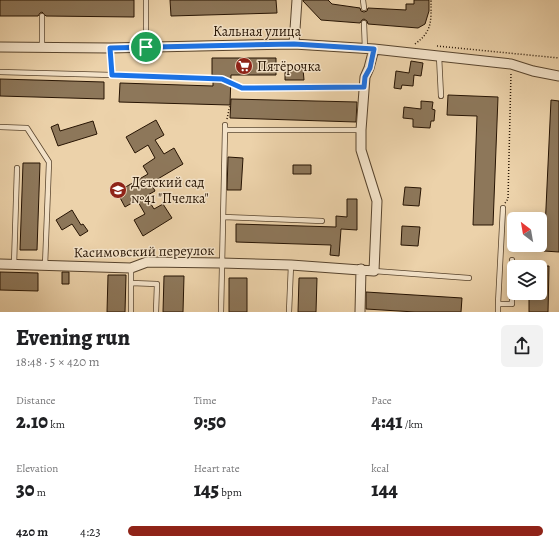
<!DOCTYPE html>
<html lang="en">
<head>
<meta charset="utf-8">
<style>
	:root { --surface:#fff; --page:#f2f2f2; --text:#202124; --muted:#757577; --accent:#8f2418 }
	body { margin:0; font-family:Alegreya,serif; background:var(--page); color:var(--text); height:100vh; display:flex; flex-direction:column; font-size:15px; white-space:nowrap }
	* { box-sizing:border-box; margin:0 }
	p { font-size:13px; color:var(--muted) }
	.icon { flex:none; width:22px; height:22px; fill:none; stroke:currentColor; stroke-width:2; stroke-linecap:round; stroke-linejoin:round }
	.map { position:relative; height:312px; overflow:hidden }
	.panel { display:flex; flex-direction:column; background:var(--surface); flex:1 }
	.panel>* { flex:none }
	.needle { width:26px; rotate:329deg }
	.tools { position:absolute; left:507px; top:212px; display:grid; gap:8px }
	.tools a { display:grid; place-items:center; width:40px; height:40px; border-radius:6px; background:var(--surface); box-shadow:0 2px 10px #0003; font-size:20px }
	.pin { position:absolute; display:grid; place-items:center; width:34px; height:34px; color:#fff; margin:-17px; border:2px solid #fff; border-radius:50%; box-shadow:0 1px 4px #0007 }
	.round { display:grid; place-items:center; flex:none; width:42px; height:42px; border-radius:6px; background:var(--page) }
	.overview { display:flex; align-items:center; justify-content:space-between; height:68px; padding:0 16px }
	h1 { font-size:22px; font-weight:800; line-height:30px }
	.metrics { display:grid; grid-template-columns:repeat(3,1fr); gap:6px; height:68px; padding:4px 16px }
	.metrics div { display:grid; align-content:center }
	.metrics b { font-size:20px; font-weight:800 }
	.metrics small { font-size:11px; font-weight:400 }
	.metrics p { font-size:11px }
	ul { padding:0 16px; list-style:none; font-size:13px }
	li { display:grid; grid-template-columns:64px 48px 1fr; align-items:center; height:30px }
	li i { height:10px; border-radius:5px; background:var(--accent) }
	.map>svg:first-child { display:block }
</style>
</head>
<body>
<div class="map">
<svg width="559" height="312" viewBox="0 0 559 312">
	<rect width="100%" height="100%" fill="#ecd2aa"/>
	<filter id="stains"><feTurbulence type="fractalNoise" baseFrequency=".005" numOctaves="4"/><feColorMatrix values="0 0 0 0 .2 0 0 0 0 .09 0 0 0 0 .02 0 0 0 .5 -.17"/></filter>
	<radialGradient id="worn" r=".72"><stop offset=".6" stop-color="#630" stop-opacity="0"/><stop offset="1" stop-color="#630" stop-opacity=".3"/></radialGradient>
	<path fill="#8d775a" stroke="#271403" d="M0,0h134v17l-88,-1 -4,-4 -2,1 -2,3h-38z
		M170,0h106l1,13 -106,3z
		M303,0h25l4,4 28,4 1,3 3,1 3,-1 1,-3 38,2v-6h8v-4h15v11l-4,13 -7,4 -50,-4 -1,-3 -3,-2 -2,1 -2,3 -39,-3 -18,-19z
		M212,58h64v17h-45l-1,30 -111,-3 1,-19 93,3v-4h10l3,-2 -2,-4 -12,-1z
		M411,61l12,2 -2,13 -7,-1 -1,11 -11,-1 -1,4 -7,-1 2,-17 13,2z
		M285,69h18l1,11h-19z
		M0,79l104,3v17l-104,-3z
		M448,95l50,2 -5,128h-20l4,-109 -30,-1z
		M231,99l126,3 -1,20 -126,-4z
		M551,100l8,1v151l-15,-1z
		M421,101l12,1 -1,7 3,1 -1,11h-3l-1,7 -17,-1v-8l-10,-1 1,-11 17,2z
		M156,120l8,15 -9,5 9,14 10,-6 9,16 -32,19 4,8 -9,5 8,13 9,-5 9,14 -29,18 -9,-16 11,-6 -8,-14 -12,7 -8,-15 31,-18 -5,-8 12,-8 -7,-13 -13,8 -9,-16z
		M93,121l4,13 -39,12 -7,-19 7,-3 2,7z
		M228,157l15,1 -2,32h-14z
		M23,163h17l-3,87h-17z
		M293,165h18v9h-18z
		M405,187l16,1 -2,18 -16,-1z
		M347,199h10v31l-16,-1 -2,27 -9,-1 1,-10 -95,-3v-18l100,3v-11l11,1z
		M72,210l9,15 2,-1 5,7 -8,5 -8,-12 -10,6 -6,-10z
		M402,226l18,1 -2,19 -17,-1z
		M540,266h9l-1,46h-19v-19h11z
		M0,272l38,1v18l-38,-1z
		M62,272h7v12h-7z
		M108,275h18l-1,37h-18z
		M164,276h20l-1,36h-20z
		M229,278h18v34h-18z
		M299,278h18l-1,34h-18z
		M366,292l96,6 -1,14h-46l-49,-3z"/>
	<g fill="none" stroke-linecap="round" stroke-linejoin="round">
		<g stroke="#58442d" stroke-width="6">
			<path id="lane" d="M363,0l1,8
				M364,23l1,26
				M42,47v-31
				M146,47v-47
				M439,56l2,40
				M0,72l112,3 -2,-27
				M112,75l110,4
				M242,88l122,-1
				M225,125v5h136
				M0,127l27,1 22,34 -4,104
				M223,217l99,4
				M14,265l3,-97
				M374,271l95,7
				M131,283l26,1 -1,28
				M498,304l5,-96
				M131,312v-44
				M221,312l4,-182
				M289,312l2,-47
				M498,312v-8h14v-44"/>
		</g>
		<g stroke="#58442d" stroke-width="11">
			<path id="street" d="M294,44l3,-44
				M0,47l110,1 184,-4 80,5 137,15 22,7 26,5
				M0,264l131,4 16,-6 74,1 70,2 83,6 3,-70 -16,-51v-20l4,-53 4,-9 5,-19
				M360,312l1,-43"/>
		</g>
		<path stroke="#271403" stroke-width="1.5" stroke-dasharray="1 2" stroke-linecap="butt" d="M415,44c18,-13 16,-24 16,-44
			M437,46l122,12
			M229,81l7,4
			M227,119l3,-14
			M505,203l3,-4 3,-126"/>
		<use href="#lane" stroke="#f3e2c8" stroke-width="4.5"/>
		<use href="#street" stroke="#f3e2c8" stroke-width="9"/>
	</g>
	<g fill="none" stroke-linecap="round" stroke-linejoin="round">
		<g stroke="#fff" stroke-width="8">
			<path id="route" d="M294,44l80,5 -4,19 -5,9 -1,10 -122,1 -20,-9 -110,-4 -2,-27z"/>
		</g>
		<use href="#route" stroke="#1a73e8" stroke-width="5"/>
	</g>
	<defs>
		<g id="supermarket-disc" transform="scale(0.9)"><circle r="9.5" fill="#8f2418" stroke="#f3e2c8"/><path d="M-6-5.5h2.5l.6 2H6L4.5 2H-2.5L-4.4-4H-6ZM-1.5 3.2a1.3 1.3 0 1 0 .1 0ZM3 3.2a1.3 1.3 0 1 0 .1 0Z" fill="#fff"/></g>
		<g id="school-disc" transform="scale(0.9)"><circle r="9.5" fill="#8f2418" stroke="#f3e2c8"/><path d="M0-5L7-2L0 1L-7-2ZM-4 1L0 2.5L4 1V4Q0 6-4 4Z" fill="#fff"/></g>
	</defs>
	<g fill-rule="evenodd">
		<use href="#supermarket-disc" x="244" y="66"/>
		<use href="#school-disc" x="118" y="190"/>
	</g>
	<g text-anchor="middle" stroke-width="3" stroke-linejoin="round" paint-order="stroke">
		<g font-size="14" fill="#271403" stroke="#f3e2c8">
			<text x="257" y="36">Кальная улица</text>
			<text transform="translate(144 251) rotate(-1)" y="5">Касимовский переулок</text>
		</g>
		<g font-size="14" fill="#271403" stroke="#f3e2c8" text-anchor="start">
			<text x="257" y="71">Пятёрочка</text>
			<text x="131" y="187">Детский сад<tspan x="131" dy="16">№41 "Пчелка"</tspan></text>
		</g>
	</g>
	<rect width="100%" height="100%" filter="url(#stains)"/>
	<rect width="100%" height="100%" fill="url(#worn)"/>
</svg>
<div class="tools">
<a><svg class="needle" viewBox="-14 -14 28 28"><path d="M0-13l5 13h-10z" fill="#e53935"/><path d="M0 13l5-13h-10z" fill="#757577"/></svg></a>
<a><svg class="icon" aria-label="layers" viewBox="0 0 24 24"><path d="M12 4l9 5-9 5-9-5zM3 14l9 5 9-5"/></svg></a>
</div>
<div class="pin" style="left:146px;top:47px;background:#1e9e55"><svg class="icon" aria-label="arrive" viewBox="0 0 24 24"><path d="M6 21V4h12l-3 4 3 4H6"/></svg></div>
</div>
<section class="panel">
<div class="overview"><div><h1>Evening run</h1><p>18:48 · 5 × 420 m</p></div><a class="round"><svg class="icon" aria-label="share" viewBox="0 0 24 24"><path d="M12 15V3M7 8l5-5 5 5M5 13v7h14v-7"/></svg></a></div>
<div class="metrics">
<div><p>Distance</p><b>2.10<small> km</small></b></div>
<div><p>Time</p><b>9:50</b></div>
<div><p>Pace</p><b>4:41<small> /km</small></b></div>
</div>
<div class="metrics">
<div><p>Elevation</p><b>30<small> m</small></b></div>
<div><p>Heart rate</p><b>145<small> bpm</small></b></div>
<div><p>kcal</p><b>144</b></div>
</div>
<ul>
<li><b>420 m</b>4:23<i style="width:100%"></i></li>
</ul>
</section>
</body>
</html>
